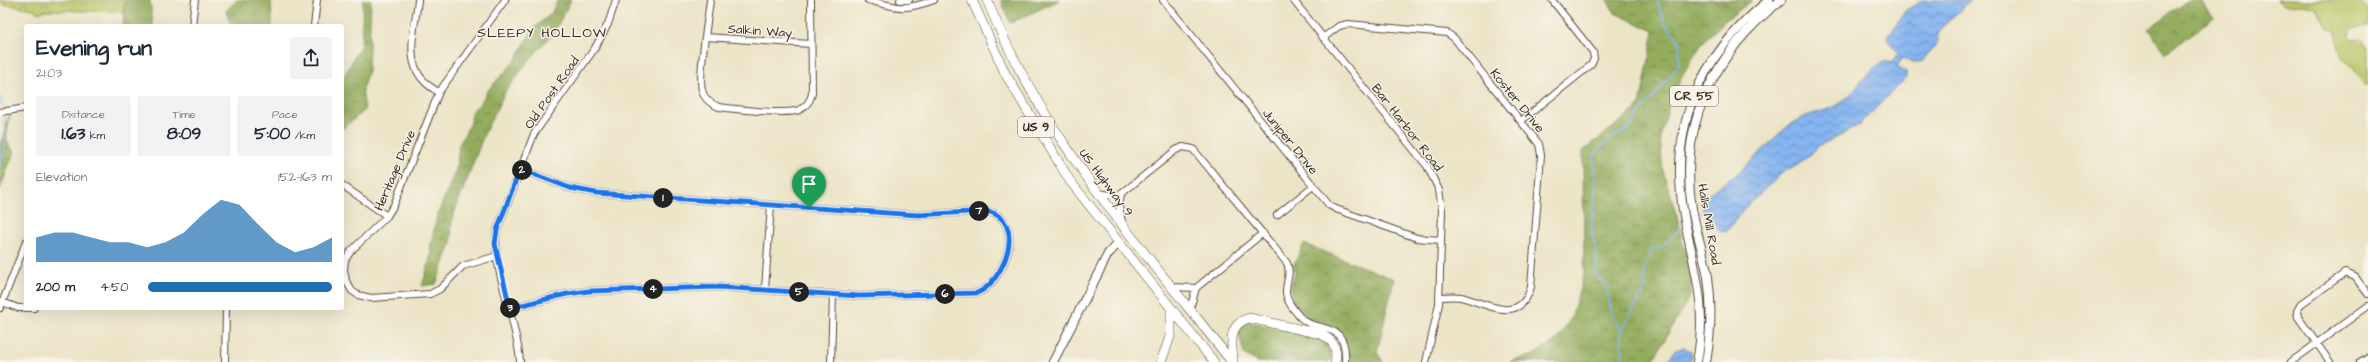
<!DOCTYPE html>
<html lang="en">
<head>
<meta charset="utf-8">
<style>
	:root { --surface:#fff; --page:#f2f2f3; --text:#1f2937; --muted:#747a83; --accent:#1f6fb2 }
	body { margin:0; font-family:"Architects Daughter",sans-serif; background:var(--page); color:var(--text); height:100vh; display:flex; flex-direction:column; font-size:15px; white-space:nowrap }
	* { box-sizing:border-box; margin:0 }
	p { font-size:13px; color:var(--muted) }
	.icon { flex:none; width:22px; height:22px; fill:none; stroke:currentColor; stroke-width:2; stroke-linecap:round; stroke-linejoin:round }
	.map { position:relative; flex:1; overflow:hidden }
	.drawer { position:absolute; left:24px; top:24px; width:320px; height:286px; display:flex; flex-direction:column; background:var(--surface); border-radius:4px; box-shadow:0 4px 16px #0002 }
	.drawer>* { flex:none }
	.pin { position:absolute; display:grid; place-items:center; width:34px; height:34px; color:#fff; margin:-41px -17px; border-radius:50% 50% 50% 0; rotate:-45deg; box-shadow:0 0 4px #0007 }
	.pin .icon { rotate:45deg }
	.km { position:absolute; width:20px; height:20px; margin:-10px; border-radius:50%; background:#222; color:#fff; font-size:11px; line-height:20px; text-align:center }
	.round { display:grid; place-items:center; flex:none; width:42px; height:42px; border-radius:4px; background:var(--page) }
	.overview { display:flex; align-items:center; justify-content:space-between; height:68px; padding:0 12px }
	h1 { font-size:22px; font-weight:700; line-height:30px }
	.metrics { display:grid; grid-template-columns:repeat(3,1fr); gap:6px; height:68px; padding:4px 12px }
	.metrics div { display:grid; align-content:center; border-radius:4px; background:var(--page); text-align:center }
	.metrics b { font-size:17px; font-weight:700 }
	.metrics small { font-size:11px; font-weight:400 }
	.metrics p { font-size:11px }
	.chart { height:112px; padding:8px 12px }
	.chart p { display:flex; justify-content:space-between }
	.chart svg { width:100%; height:72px; margin-top:4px; fill:var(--accent); opacity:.7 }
	ul { padding:0 12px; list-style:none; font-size:13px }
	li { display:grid; grid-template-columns:64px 48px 1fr; align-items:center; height:30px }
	li i { height:10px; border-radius:5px; background:var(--accent) }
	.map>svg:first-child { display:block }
</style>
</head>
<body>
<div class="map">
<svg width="2368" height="362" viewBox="0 0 2368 362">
	<defs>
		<pattern id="forest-crowns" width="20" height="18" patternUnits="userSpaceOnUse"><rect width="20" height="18" fill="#93ac5d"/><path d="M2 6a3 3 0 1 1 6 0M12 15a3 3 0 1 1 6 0" fill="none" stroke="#798c4c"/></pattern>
		<pattern id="park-crowns" width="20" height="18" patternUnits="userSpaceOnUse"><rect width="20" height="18" fill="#bac769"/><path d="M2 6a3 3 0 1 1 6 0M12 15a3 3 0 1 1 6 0" fill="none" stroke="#98a256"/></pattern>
		<pattern id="water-waves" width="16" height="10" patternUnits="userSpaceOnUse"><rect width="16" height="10" fill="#85b4f0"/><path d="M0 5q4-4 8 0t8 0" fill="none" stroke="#6e93c2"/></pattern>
	</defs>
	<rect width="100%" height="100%" fill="#f7f3e8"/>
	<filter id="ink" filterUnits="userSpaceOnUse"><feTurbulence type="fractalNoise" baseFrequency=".025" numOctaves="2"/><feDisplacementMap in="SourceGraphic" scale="8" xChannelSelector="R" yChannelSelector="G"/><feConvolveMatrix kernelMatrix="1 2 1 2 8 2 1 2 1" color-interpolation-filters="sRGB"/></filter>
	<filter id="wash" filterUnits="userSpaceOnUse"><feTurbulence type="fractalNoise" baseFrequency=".012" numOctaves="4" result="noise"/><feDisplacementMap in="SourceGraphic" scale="16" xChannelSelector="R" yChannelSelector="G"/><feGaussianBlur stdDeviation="0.9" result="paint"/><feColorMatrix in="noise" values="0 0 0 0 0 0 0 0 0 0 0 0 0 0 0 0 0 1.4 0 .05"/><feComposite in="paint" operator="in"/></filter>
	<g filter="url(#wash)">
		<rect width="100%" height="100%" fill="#ece4c6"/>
		<path fill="#bac769" stroke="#7a7844" d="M2277,0h80l11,10v16l-15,2 -4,7 4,5 8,-1 7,9v38h-2l-23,-29 -8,-27 -7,-1 -13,-22 -7,-2 -21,1z"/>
		<path fill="url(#forest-crowns)" stroke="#676b3e" d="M125,0h25l3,26h-30z
			M237,0h34l1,26h-41l-5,-15z
			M363,0h8l-3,71 -6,19 3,20 -23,19v-49l19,-35z
			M558,0h13l-17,32 -27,31 -22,29 -20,40 -33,87 -1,25 -15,40 -14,2 8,-26 1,-16 6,-28 20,-49 2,-22 12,-23 1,-11 8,-7 8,-14 27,-29 19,-33 17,-14z
			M1001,0h59l-50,23z
			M1607,0h146l-26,19 -24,23 -17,27 -16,33 -10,36 3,33 15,49 4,21 7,16 3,18 -2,21 -38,66h-142l23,-7 25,-16 13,-21 13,-44 -1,-123 57,-45 14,-75 -39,-18z
			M2188,0h13l13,18 -49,35 -17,-24z
			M10,114l-4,25 8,13 -14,37v-41z
			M1304,244l90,35 -17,73 6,10h-34l-5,-27 -16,-12 -20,-5 -15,-17 -2,-14 4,-14 -1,-9z
			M1246,321l79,18 5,10 1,11 -2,2h-72l-13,-8 -6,-24z"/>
		<path fill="url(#park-crowns)" stroke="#7a7844" d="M0,0h125l-2,12 -77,-2 -7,3 -6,-4 -32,-5z"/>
		<path fill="url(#water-waves)" stroke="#606f87" d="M1922,0h49l-32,30 -3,17 -9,6 -4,8 -10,2 -10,-5 -6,8 9,7v5l-46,46 -16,10 -24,11 -13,13 -29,18 -35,34 -16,21 -6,1 -19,-23 2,-1 -3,-6 2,-4c13,-11 29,-19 42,-31 17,-15 30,-32 49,-45 12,-8 25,-9 37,-14 7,-2 12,-8 18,-12 10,-9 28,-41 43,-33l7,-10 -11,-12v-7l5,-4 12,-19z
			M1684,347l7,5 -1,10h-23l7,-11z"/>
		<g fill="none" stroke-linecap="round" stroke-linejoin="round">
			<path stroke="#85b4f0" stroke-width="1.5" d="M0,97l2,8
				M0,167l6,-35 -1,-16
				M1696,216l7,-5
				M1622,331l16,-31 8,-10 -2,-13 2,-14 6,-14 10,-2 20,-21
				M1623,362l-2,-31 -9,-18 -6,-27 -10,-11 1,-16 -6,-33 4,-31 -1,-41 14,-14 22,-12 15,-23 7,-6 22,-28 5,-8v-22l-14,-18 -8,-23"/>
		</g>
	</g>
	<g filter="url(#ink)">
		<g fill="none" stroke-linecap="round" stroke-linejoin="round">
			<g stroke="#564637" stroke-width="8">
				<path id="minor" d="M418,0c-4,37 -18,72 21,92
					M710,0c-2,19 -12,75 -8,90 2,9 9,14 17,17 14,2 69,8 80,3 7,-3 11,-9 13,-16l-1,-94
					M868,0c30,8 36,11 66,0
					M900,0h9
					M1163,0l166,205 7,4 81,29 23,2
					M1293,0l134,166 12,24 3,20 -3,94 -13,58
					M192,26l3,-26
					M314,26l3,-26
					M706,37l105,7
					M1323,38l16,-12 9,-2 99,9 7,5 85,106 2,11 -10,132c-11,39 -45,16 -70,10 -7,-1 -15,0 -22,0
					M0,112l26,-4
					M1521,121l70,-56 3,-6 -1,-7 -41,-52
					M342,185l45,31
					M1098,193l13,2 10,-1 55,-44 7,-3 10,2 94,114c5,11 -2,20 -1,30 1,9 8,17 14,24 15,17 48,1 45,45
					M1121,194l-2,12 3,16
					M1277,215l36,-29
					M497,256l-34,10 -23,23 -10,5 -59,4 -13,-3 -6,-4 -6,-10 -2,-11 1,-10 6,-9 36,-35 7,-11 45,-113 66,-92
					M1173,287l23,1
					M765,289l6,-84
					M2,302l16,6h16
					M0,308l26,-66
					M510,308l57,-14 22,-3 129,-4 141,9 118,-3c27,-10 52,-74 9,-82l-68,4 -322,-22 -26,-5 -50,-19
					M1190,309l6,-21 67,-55
					M225,362l1,-54
					M520,362c-2,-39 -30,-98 -23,-132l37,-96 61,-86 13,-24 8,-24
					M831,362l2,-68
					M2291,362l77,-56
					M2330,362l-32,-45 -1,-6 4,-7 44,-31 10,4 13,17
					M2360,362l8,-5"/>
			</g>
			<g stroke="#564637" stroke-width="10">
				<path id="major" d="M1053,362l55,-108 11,-12
					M1697,362c11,-56 -3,-93 -13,-146 -16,-90 15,-159 85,-216
					M1706,362c5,-28 6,-57 2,-85 -4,-23 -12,-45 -16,-68 -14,-86 23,-157 89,-209"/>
			</g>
			<g stroke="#564637" stroke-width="10">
				<path id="highway" d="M972,0l34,75 64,106 144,181
					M987,0c56,139 153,246 245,362
					M1161,362l10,-28v-26
					M1233,362c-1,-19 -6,-37 16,-44l72,16c12,6 17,14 14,28"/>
			</g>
			<use href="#minor" stroke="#fff" stroke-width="6"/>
			<use href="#major" stroke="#fff" stroke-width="8"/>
			<use href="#highway" stroke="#fff" stroke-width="9"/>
		</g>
	</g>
	<g fill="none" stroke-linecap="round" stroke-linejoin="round" filter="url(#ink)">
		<g stroke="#fff" stroke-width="8">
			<path id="route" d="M520,169l50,19 26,5 322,22 68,-4c43,8 18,71 -9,82l-118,3 -141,-9 -129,4 -22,3 -57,14 -15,-64 2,-14z"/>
		</g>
		<use href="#route" stroke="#1a73e8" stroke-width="5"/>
	</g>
	<g text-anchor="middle" stroke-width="3" stroke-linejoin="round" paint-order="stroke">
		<g fill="#f7f3e8" stroke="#73665b" stroke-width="1">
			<rect x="1670" y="86" width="48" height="20" rx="3"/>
			<rect x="1018" y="117" width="36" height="20" rx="3"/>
		</g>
		<g font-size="12" font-weight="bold" fill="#3b2a1e">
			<text x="1694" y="100">CR 55</text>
			<text x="1036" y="131">US 9</text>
		</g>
		<g font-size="13" fill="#3b2a1e" stroke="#f7f3e8">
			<text transform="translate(760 30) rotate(4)" y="5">Salkin Way</text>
			<text transform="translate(551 92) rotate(-55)" y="5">Old Post Road</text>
			<text transform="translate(1518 100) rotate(51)" y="5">Koster Drive</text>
			<text transform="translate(1408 127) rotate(52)" y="5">Bar Harbor Road</text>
			<text transform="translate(1291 141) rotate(51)" y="5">Juniper Drive</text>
			<text transform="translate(394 170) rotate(-67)" y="5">Heritage Drive</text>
			<text transform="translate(1107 182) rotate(53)" y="5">US Highway 9</text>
			<text transform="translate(1710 224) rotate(80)" y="5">Halls Mill Road</text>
		</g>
		<g font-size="14" letter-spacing="1" fill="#3b2a1e" stroke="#f7f3e8">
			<text x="542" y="37">SLEEPY HOLLOW</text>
		</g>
	</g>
</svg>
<div class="pin" style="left:809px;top:208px;background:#1e9e55"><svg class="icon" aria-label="arrive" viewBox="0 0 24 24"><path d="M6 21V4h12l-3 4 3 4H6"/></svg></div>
<b class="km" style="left:663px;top:198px">1</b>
<b class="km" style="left:522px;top:170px">2</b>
<b class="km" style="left:510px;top:308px">3</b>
<b class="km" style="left:653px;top:289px">4</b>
<b class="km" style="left:799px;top:292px">5</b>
<b class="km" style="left:945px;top:294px">6</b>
<b class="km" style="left:979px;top:211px">7</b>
<section class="drawer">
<div class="overview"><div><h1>Evening run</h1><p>21:03</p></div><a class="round"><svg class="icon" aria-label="share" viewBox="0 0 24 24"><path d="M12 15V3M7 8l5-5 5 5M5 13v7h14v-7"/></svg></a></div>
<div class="metrics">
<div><p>Distance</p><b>1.63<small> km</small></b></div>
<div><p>Time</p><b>8:09</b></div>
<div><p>Pace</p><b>5:00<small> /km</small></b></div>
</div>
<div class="chart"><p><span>Elevation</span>152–163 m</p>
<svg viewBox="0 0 160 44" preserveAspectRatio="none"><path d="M0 44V29L10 26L20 26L30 29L40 32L50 32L60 35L70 32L80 26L90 15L100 6L110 9L120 21L130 32L140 38L150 35L160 29V44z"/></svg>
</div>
<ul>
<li><b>200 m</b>4:50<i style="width:100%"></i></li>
</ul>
</section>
</div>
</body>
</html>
